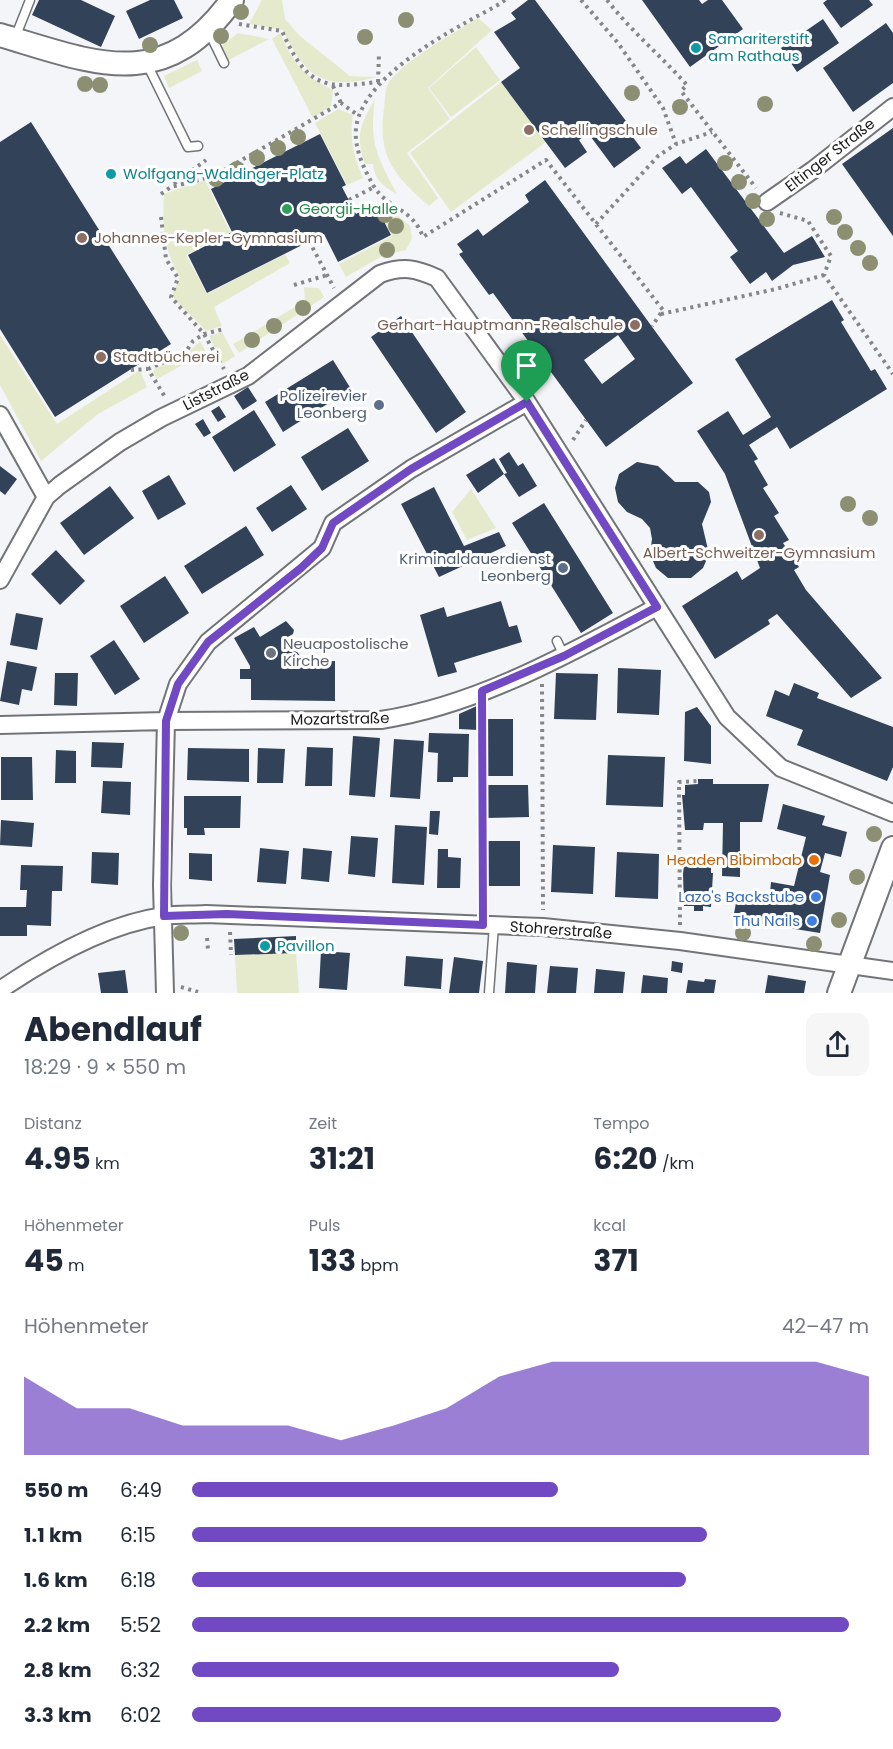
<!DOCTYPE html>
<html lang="de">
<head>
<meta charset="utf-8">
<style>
	:root { --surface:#fff; --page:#f6f6f7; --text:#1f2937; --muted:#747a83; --accent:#7149c2 }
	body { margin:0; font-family:Poppins,sans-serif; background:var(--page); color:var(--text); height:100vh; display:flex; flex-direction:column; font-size:22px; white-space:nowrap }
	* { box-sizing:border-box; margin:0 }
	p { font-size:20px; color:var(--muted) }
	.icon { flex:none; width:33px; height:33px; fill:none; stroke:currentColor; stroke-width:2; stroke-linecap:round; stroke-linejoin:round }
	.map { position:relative; height:993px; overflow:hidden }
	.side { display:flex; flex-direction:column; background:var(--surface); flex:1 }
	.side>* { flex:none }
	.pin { position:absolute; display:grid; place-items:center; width:51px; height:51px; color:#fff; margin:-62px -26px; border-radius:50% 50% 50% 0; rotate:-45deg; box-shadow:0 0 6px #0007 }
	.pin .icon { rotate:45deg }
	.round { display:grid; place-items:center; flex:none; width:63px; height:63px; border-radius:12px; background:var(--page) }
	.overview { display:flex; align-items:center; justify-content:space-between; height:102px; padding:0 24px }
	h1 { font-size:33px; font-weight:700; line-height:45px }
	.figures { display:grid; grid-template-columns:repeat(3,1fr); gap:9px; height:102px; padding:6px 24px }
	.figures div { display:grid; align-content:center }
	.figures b { font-size:30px; font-weight:700 }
	.figures small { font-size:16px; font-weight:400 }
	.figures p { font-size:16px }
	.chart { height:168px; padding:12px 24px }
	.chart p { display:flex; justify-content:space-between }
	.chart svg { width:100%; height:108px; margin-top:6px; fill:var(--accent); opacity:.7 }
	ul { padding:0 24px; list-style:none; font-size:20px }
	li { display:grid; grid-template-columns:96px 72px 1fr; align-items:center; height:45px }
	li i { height:15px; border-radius:8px; background:var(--accent) }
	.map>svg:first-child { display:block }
</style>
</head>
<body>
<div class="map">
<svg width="893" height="993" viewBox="0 0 893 993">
	<rect width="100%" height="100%" fill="#f3f5f8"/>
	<path fill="#e6eacc" d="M262,0h20l3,19 15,17 50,40 27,1c-53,14 -72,0 -94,-47l-34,-6z
		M478,18l14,12 -64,58 22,31 -43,34 31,45 -9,8c-34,-30 -52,-49 -45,-97 1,-7 1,-17 3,-23 10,-22 69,-54 91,-68z
		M238,33l31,6 -44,23 -6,-14z
		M280,33c14,31 21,41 53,57l-2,16 -18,12 -41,-79z
		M476,47l24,33 -49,37 -22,-29z
		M197,60l5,11 -33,17 -5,-12z
		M501,82l45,60 -95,70 -41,-59z
		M375,99c-6,45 2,57 22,95 -14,-8 -22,-13 -24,-30h-8c-10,-28 -5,-39 10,-65z
		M338,109l15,6c-4,24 1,41 10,63l-16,7 -32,-62z
		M205,180l25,52 -44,23 21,39 78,-40 5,9 -76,44 8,19 -16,5 -34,-35 8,-19c-16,-25 -18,-54 -16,-83z
		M377,204h7l26,22 2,12 -6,12 -24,6 -36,21 -7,-13 53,-28z
		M304,287l15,1 5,9 -85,56 -6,-9 72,-43z
		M222,332l13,24 -12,8 -14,-28z
		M0,335l57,89 83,-54 7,17 -49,27 -57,47 -41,-76z
		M200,341l6,11 -49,27 -3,-5v-5l31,-13z
		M471,489l25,39 -29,12 -15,-28z
		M296,953l3,40h-62l-2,-38z"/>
	<path fill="#324359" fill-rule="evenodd" d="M39,0h42l34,16 -14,31 -69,-32z
		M150,0h24l9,18 -44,21 -13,-28z
		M528,0h7l91,121 -3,3 18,24 -27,20 -26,-35 -9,7 8,12 -22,16 -64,-86 19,-14 -26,-36 22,-13 -5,-6z
		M642,0h57l3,4 6,-4h14l21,29 -53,38z
		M827,0h42l4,5 -32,23 -18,-25z
		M823,19l16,24 -42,29 -16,-24z
		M886,23l7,10v50l-40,29 -30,-44z
		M31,122l140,222 -116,73 -55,-88v-187z
		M893,128v108l-51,-72z
		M320,134l26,51 -4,2 14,27 19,-10 16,31 -53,27 -14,-28 -117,59 -19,-38 44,-23 -21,-43z
		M706,149l78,104 28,-17 13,21 -32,8 -21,16 -6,-9 -16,12 -20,-27 8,-6 -47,-64 -9,7 -20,-26 18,-12 6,8z
		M545,180l148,203 -87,64 -113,-154 -4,2 -30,-41 4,-2 -6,-8 21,-15 5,7 46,-34 -4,-7zM618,335l17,24 -33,25 -18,-24z
		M832,300l12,20 -3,2 30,49 4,-2 12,20 -97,60 -13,-22 -28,18 9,14 -4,2 14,24 -5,3 16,25 -5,3 15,24 -6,3 16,24 -5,3 12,20 76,88 -31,20 -74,-84 -9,6 2,4 -55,35 -33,-53 55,-35 5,9 18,-12 -35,-94 -28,-43 31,-20 15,24 28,-18 -36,-58z
		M401,316l65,96 -30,21 -65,-96z
		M333,360l18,29 -68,43 -18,-30z
		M248,387l9,14 -14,9 -9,-14z
		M219,406l7,11 -8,5 -7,-11z
		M254,410l22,35 -42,27 -22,-35z
		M203,419l8,14 -7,4 -9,-13z
		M348,428l21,33 -47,30 -21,-34z
		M509,452l9,14 5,-3 14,23 -18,11 -15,-23 -26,19 -12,-18 28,-17 10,16 3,-1 -8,-14z
		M637,462l21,4 17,16h23l11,10 2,10 -9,22 7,30 -6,14 -12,10h-23l-12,-10 -6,-14 2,-15 -2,-11 -8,-9 -15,-7 -9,-10 -3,-14 4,-14z
		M0,466l17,13 -12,16 -5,-4z
		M169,475l17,29 -28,16 -16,-29z
		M291,485l16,24 -35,23 -16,-24z
		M110,486l24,32 -50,37 -24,-32z
		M434,487l30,59 35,-14 7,14 -67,31 -38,-73z
		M544,503l69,110 -32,20 -69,-110z
		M246,526l18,29 -62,39 -18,-28z
		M56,550l29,31 -25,24 -29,-31z
		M165,576l24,37 -45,30 -24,-37z
		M501,601l8,26 8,-2 5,17 -68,21 3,9 -19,5 -18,-62 24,-8 3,10z
		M16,613l27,5 -6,32 -27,-5z
		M286,621l8,9 -1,4 -7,4 19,24 30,-1v40l-84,-1v-21h-11v-10h10v-3l-16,-28 20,-11 6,10z
		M114,640l26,39 -25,16 -25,-39z
		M7,661l30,6 -5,24 -10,-2 -3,16 -19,-4z
		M618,668l43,2 -2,45 -42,-2z
		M55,673h23l-1,33 -23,-1z
		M556,673l42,1 -2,46 -42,-1z
		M794,683l25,10 -2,5 76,29v40l-6,14 -90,-36 6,-15 -37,-14 9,-26 14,6z
		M479,705l-1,25 -19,-1v-15z
		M697,707l14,19v38l-27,-3 1,-49z
		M480,719h33v57h-33z
		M429,733l40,1 -1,43h-15v5h-16l1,-29 -10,-1z
		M353,736l27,2 -5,59 -26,-2z
		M394,739l30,2 -4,58 -30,-2z
		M92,742l32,1 -2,25 -31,-1z
		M307,747l26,1 -1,38h-27z
		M188,748l61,1v33l-62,-2z
		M258,748l27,1 -2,34h-26z
		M56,750l20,1v32h-21z
		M608,755l57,2 -2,50 -57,-2z
		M1,757h31l1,43h-32z
		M698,779h15v5h56l-7,38h-22v55l-18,-1 1,-53h-19l-1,7h-18l-3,-35h3v-10l13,-1z
		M103,781l28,1 -1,33 -29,-2z
		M485,785h43l1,32 -44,1z
		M184,796h57l-1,32h-36l1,7h-18v-7h-3z
		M783,804l42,12 -3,9 25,7 -6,25 -16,-4 -5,19 10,3 -10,58 -87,-14 5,-27 32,1 1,-11 23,4 12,-49 -29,-8z
		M430,811h10l-2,24 -9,-1z
		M1,820l33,3 -2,24 -32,-2z
		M395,825l32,2 -3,58 -32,-2z
		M351,836l27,2 -3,39 -27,-3z
		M487,841h33v45h-33z
		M553,845l42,2 -2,47 -42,-2z
		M260,848l29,3 -3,33 -29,-2z
		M303,848l29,3 -3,31 -28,-3z
		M438,849h10v8l13,1 -1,30h-23z
		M92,852l27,1 -1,32 -27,-2z
		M617,852l42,2 -1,45 -43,-2z
		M189,853l23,1v27l-23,-2z
		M695,856l16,1v16h2l-2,34 -8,-1v5h-9v-5h-10l-1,-32 2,-17z
		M21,865l42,1 -1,25h-10l-1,35 -24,-1v11h-27v-29h26l1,-17h-7z
		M296,936v17l-61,2 -1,-16z
		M321,951l29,2 -3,37 -28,-2z
		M406,956l37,3 -2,30 -37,-3z
		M454,957l29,4 -4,32h-30z
		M672,961l11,2 -1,10 -11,-2z
		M507,962l30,3 -2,28h-30z
		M550,966l28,2 -2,25h-29z
		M596,969l29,3 -2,21h-29z
		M125,970l3,23h-27l-3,-20z
		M643,975l25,3 -1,15h-26z
		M768,975l38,6 -2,12h-39z
		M705,979l11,1 -2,13h-28l2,-13 16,2z"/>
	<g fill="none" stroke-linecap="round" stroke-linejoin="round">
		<g stroke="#727477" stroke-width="11">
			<path id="lane" d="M208,30l16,33
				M15,38l15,-38
				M146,62l42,85 10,-1
				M557,641l7,15
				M489,993l5,-68"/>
		</g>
		<g stroke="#727477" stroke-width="20">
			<path id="street" d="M767,202l46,-32 80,-63
				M0,415l46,82
				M0,580l46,-83 14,-12 60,-43 41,-24 87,-42 132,-102c23,-8 35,-6 57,4l90,124 200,315 54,51 112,45
				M0,725l166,-4 215,-1c98,-15 189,-67 276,-113
				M0,990c47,-32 107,-66 164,-74 14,-2 28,-1 42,-2l337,13 137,14 213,30
				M165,993l-3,-108 4,-164 12,-37 30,-42 114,-94 11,-25 78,-54 116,-67"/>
		</g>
		<g stroke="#727477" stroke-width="26">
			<path id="secondary" d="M0,35c95,28 163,60 232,-35
				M839,993l54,-145"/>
		</g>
		<path stroke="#858688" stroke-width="4" stroke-dasharray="3 4.5" stroke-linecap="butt" d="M505,0c-12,9 -27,15 -40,23 -36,20 -105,61 -109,106 -2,19 8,40 17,56 15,25 39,22 50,52l123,-77 117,150 -11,16
			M581,0l37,43 45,65 13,36
			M607,0c24,31 54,56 80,85l-6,6 75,97
			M239,24l43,7c25,57 43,59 100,50
			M378,82l1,-29
			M333,86l8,17
			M174,184l32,-24
			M161,194l10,-7 43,-11 127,-73 18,13
			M349,200l25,-13
			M780,213l28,8 23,35 -7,19 69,99
			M161,217l5,42 12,19 -7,19 33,37 20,35
			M596,224l62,-68 18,-12 36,-12
			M309,241l25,47
			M294,285l33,-10
			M661,314l115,-25 48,-14
			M148,369l37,-16 8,-12 11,-7 20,-5
			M131,370l17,-1 17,28
			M573,440l13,-20
			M542,684l1,226
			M482,710l1,196
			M680,925l-1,-143 19,-1
			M230,932l1,23
			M207,938l1,12
			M181,987l17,5"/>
		<use href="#lane" stroke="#fff" stroke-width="8"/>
		<use href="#street" stroke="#fff" stroke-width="16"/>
		<use href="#secondary" stroke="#fff" stroke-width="22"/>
	</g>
	<g fill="#8c8f72">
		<circle cx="241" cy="12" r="8"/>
		<circle cx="406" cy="20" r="8"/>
		<circle cx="221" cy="36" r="8"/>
		<circle cx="365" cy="37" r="8"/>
		<circle cx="150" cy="45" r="8"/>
		<circle cx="85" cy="84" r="8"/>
		<circle cx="100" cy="85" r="8"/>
		<circle cx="632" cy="93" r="8"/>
		<circle cx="765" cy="104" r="8"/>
		<circle cx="680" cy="107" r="8"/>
		<circle cx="298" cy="137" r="8"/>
		<circle cx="278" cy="148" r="8"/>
		<circle cx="257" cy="158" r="8"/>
		<circle cx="725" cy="163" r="8"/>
		<circle cx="237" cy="169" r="8"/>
		<circle cx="216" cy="179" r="8"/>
		<circle cx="739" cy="182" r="8"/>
		<circle cx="753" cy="201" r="8"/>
		<circle cx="385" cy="215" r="8"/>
		<circle cx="834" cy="217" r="8"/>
		<circle cx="767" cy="219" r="8"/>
		<circle cx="396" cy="226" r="8"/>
		<circle cx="845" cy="232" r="8"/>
		<circle cx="858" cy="248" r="8"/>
		<circle cx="387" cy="250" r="8"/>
		<circle cx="870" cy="263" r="8"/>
		<circle cx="303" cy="308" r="8"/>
		<circle cx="274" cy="326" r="8"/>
		<circle cx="252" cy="340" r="8"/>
		<circle cx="848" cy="504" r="8"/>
		<circle cx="870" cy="518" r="8"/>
		<circle cx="874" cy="834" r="8"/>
		<circle cx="857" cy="877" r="8"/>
		<circle cx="839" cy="920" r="8"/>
		<circle cx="181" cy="933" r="8"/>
		<circle cx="743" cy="933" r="8"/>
		<circle cx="814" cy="944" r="8"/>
	</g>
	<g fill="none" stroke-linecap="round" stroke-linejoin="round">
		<g stroke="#fff" stroke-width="12">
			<path id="route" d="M527,402l130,205 -93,49 -82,35 1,234 -256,-11 -63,2 2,-195 12,-37 30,-42 93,-74 21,-20 11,-25 78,-54z"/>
		</g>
		<use href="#route" stroke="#7149c2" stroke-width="8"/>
	</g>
	<g fill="#0f9aa8" stroke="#fff" stroke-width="2">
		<circle cx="696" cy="48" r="6"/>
		<circle cx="111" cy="174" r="6"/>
		<circle cx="265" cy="946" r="6"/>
	</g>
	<g fill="#8d6e63" stroke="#fff" stroke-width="2">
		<circle cx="529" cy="130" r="6"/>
		<circle cx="82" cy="238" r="6"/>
		<circle cx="635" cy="325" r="6"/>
		<circle cx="101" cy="357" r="6"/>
		<circle cx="759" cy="535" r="6"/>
	</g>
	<circle fill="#2e9e5b" stroke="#fff" stroke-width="2" cx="287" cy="209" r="6"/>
	<g fill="#5c6f8a" stroke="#fff" stroke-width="2">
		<circle cx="379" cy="405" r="6"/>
		<circle cx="563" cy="568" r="6"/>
	</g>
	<circle fill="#6b7280" stroke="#fff" stroke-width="2" cx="271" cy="653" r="6"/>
	<circle fill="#e8710a" stroke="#fff" stroke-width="2" cx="814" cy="860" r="6"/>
	<g fill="#3f7fe0" stroke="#fff" stroke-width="2">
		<circle cx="816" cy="897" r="6"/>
		<circle cx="812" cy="921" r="6"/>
	</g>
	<g text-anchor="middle" stroke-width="6" stroke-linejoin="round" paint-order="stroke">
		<g font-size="15" fill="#0d838f" stroke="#fff" text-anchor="start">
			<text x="708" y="44">Samariterstift<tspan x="708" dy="17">am Rathaus</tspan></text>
			<text x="123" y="179">Wolfgang-Waldinger-Platz</text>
			<text x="277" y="951">Pavillon</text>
		</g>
		<g font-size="15" fill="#785e54" stroke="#fff" text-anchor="start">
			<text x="541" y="135">Schellingschule</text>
			<text x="94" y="243">Johannes-Kepler-Gymnasium</text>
			<text x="623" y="330" text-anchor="end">Gerhart-Hauptmann-Realschule</text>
			<text x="113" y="362">Stadtbücherei</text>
			<text x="759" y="558" text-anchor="middle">Albert-Schweitzer-Gymnasium</text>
		</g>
		<g font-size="15" fill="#1b1b1c" stroke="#fff">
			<text transform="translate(830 155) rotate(-38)" y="5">Eltinger Straße</text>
			<text transform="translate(216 390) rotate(-27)" y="5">Liststraße</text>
			<text transform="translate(340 719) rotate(-1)" y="5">Mozartstraße</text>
			<text transform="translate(561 930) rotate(4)" y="5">Stohrerstraße</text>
		</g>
		<g font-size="15" fill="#27864d" stroke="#fff" text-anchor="start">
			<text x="299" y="214">Georgii-Halle</text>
		</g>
		<g font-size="15" fill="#4e5e75" stroke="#fff" text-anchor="end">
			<text x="367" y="401">Polizeirevier<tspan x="367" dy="17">Leonberg</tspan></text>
			<text x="551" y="564">Kriminaldauerdienst<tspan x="551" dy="17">Leonberg</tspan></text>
		</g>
		<g font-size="15" fill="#5b616d" stroke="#fff" text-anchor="start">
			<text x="283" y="649">Neuapostolische<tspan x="283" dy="17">Kirche</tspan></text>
		</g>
		<g font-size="15" fill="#c56008" stroke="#fff" text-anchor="end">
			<text x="802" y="865">Headen Bibimbab</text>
		</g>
		<g font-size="15" fill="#366cbe" stroke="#fff" text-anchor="end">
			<text x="804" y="902">Lazo's Backstube</text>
			<text x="800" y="926">Thu Nails</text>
		</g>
	</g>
</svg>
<div class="pin" style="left:527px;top:402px;background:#1e9e55"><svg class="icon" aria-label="arrive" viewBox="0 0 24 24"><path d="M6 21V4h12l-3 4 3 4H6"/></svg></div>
</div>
<section class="side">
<div class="overview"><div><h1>Abendlauf</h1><p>18:29 · 9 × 550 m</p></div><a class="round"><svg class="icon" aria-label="share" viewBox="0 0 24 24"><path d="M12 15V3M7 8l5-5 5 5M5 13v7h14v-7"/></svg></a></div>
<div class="figures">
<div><p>Distanz</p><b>4.95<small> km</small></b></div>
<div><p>Zeit</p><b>31:21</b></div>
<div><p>Tempo</p><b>6:20<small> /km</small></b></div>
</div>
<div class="figures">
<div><p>Höhenmeter</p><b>45<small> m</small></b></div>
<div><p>Puls</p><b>133<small> bpm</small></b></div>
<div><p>kcal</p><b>371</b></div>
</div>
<div class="chart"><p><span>Höhenmeter</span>42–47 m</p>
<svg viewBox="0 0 160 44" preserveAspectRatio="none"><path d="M0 44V12L10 25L20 25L30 32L40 32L50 32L60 38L70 32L80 25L90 12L100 6L110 6L120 6L130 6L140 6L150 6L160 12V44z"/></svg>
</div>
<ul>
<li><b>550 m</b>6:49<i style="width:54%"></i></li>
<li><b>1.1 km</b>6:15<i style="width:76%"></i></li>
<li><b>1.6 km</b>6:18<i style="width:73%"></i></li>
<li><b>2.2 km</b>5:52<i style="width:97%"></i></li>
<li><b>2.8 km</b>6:32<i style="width:63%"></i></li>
<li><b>3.3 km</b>6:02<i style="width:87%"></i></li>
</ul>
</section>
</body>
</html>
